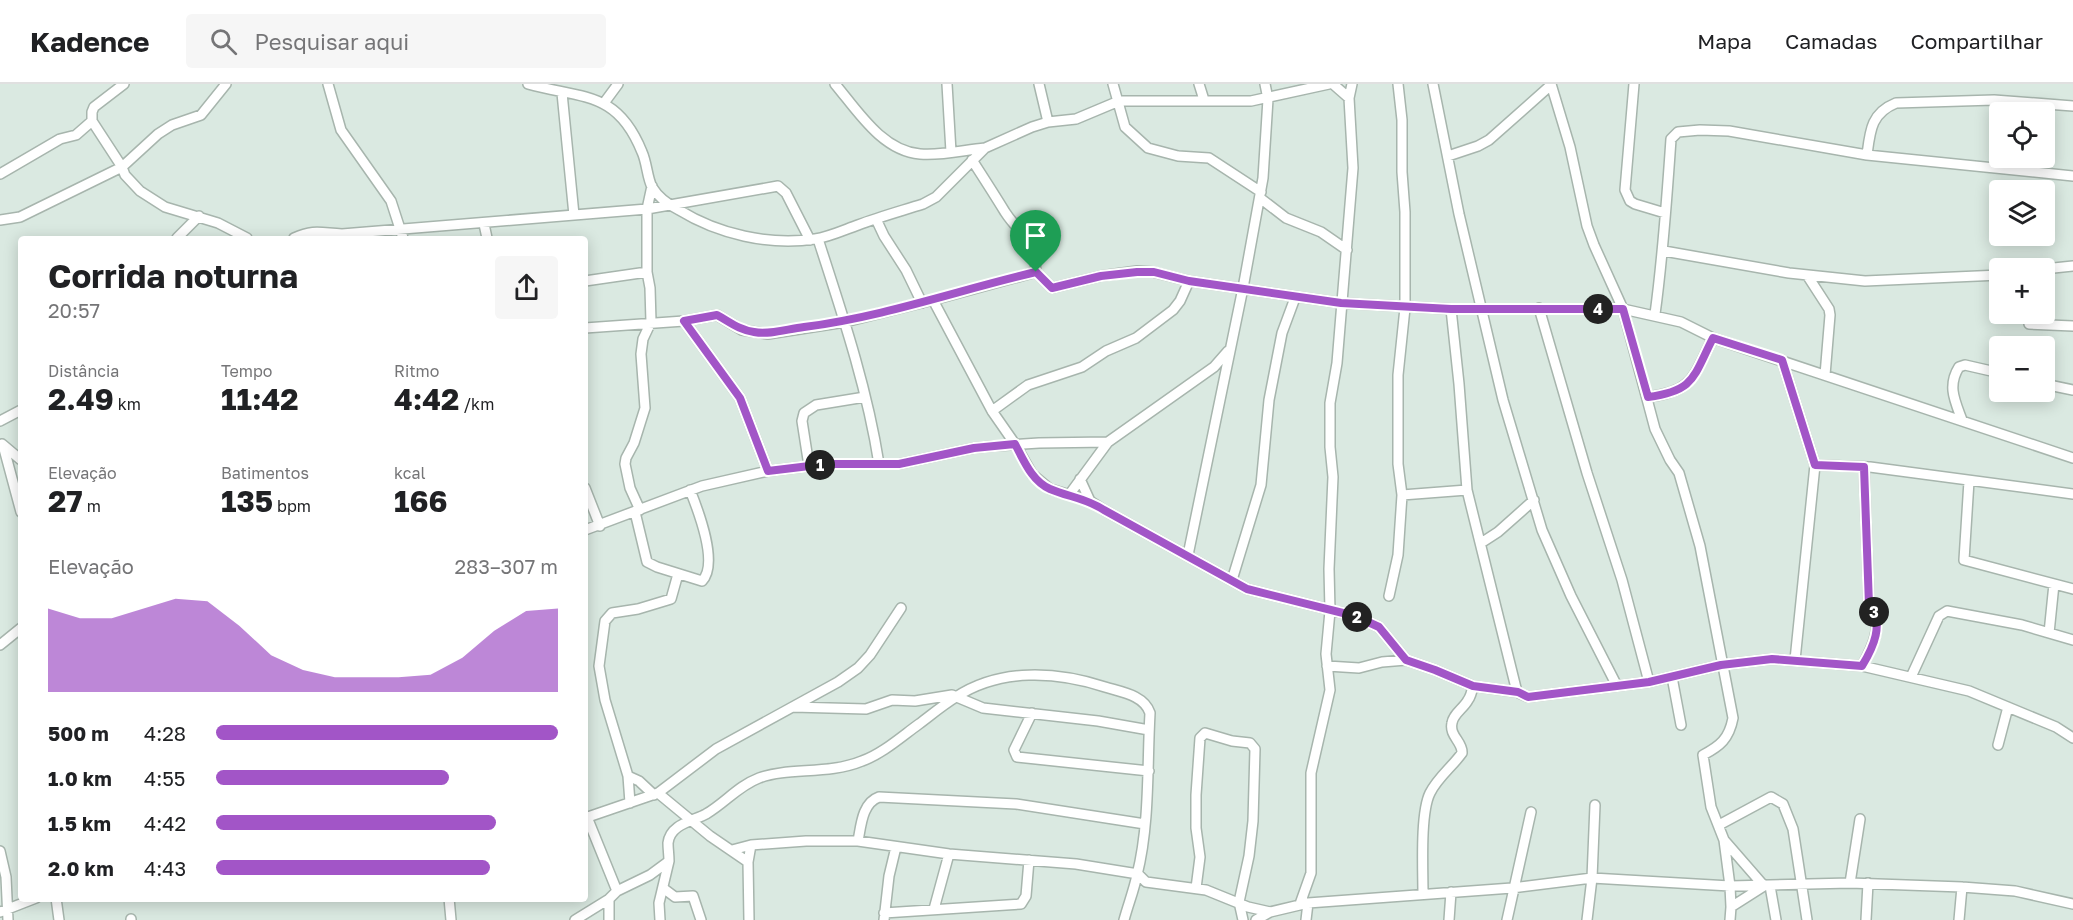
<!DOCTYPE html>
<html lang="pt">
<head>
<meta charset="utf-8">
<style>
	:root { --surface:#fff; --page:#f6f6f6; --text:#202124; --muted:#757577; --line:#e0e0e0; --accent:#a255c7 }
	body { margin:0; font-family:"Golos Text",sans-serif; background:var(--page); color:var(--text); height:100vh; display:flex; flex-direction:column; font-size:22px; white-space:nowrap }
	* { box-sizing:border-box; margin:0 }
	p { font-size:20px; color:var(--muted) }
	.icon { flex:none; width:33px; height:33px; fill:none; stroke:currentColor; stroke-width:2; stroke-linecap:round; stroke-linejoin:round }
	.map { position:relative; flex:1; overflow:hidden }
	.details { position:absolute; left:18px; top:152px; width:570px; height:666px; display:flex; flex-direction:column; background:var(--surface); border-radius:6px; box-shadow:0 3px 15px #0003 }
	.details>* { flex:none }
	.controls { position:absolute; left:1989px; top:18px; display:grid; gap:12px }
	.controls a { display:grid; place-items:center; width:66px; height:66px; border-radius:6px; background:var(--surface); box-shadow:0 3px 15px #0003; font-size:30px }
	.pin { position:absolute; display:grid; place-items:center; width:51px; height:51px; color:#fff; margin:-62px -26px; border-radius:50% 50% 50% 0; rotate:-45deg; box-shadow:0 0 6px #0007 }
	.pin .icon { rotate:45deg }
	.km { position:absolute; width:30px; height:30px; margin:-15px; border-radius:50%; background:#222; color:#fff; font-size:16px; line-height:30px; text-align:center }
	.round { display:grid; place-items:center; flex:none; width:63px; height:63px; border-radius:6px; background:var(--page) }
	.overview { display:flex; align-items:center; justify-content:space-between; height:102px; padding:0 30px }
	h1 { font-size:33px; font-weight:700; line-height:45px }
	.metrics { display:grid; grid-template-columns:repeat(3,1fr); gap:9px; height:102px; padding:6px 30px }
	.metrics div { display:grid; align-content:center }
	.metrics b { font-size:30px; font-weight:700 }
	.metrics small { font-size:16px; font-weight:400 }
	.metrics p { font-size:16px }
	.chart { height:168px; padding:12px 30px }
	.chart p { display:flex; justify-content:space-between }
	.chart svg { width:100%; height:108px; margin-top:6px; fill:var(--accent); opacity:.7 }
	ul { padding:0 30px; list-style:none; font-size:20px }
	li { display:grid; grid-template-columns:96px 72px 1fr; align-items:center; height:45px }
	li i { height:15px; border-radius:8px; background:var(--accent) }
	header { display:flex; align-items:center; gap:36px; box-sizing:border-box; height:84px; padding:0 30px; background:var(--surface); border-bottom:2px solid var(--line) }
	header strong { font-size:28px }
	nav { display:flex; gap:33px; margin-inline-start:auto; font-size:21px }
	.search { width:420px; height:54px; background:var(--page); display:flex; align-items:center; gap:15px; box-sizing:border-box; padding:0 21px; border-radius:6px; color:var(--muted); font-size:22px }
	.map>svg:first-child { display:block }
</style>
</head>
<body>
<header>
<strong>Kadence</strong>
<div class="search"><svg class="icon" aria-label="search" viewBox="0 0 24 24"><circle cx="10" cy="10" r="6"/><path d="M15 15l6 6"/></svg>Pesquisar aqui</div>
<nav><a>Mapa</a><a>Camadas</a><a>Compartilhar</a></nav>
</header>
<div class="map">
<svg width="2073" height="836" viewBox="0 0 2073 836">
	<rect width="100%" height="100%" fill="#dae9e1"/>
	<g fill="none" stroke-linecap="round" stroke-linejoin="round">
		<g stroke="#a7b5ad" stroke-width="12">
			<path id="street" d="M124,0l-30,23 -2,5v9l30,46 3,8 15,16 25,16 53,16 29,15
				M328,0l13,46 50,71 12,37
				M528,0c54,15 89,6 114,68 5,11 5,25 10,35 6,10 17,18 27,23 39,24 90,36 136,29 14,-2 29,-9 43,-14 21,-8 43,-14 65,-21l13,-7 49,-49 47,-21 16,-5 28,-3 43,-18h132l78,-17
				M835,0c22,26 47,67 85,70 21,2 44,-4 65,-6
				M947,0l4,68
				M1039,0l9,38
				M1113,0l12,43 23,21 30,8 31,2 52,34
				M1199,0l5,16
				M1333,0l16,14
				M1433,0l26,130 44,186 39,130 29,66 46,90
				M1551,0l19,63 17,79 7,19 29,64 32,120 15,31 9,13 21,73 33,172c-4,21 -13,28 -30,37l8,52 13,33 6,46 1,21 -1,13
				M1634,0l-9,106 5,11 5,3 30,9
				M562,9l12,122
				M604,19l14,-19
				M1867,71c3,-24 4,-42 29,-52l98,-3 79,6
				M1448,72l30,-10 11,-6 62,-55
				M972,76c11,17 22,34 33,52 17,26 29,23 31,60
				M0,90l60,-35 16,-4 16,-14
				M1260,114l26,20 35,14 26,18
				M876,135l8,17 22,34 16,33
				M0,136l20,-3 102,-50 36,-33 14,-9 29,-10 25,-31
				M484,140l3,14
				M177,154l22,-22
				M294,154c20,-9 27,-5 48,-4l305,-25 131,-23 8,7 24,47
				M818,155c24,74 49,148 61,225
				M1664,167l125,22 76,8 135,-6
				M2044,185l29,-3
				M1807,191l22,34 1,6 -5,60
				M585,197l62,-9
				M933,216l59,111 23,33 17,30 18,15 40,12 14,9 143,79 108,27 24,11 27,33
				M1539,224l48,165 35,107 27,102
				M1451,225l8,75 8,106 50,202
				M1655,230c8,-58 12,-116 16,-175l7,-7 22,-2 29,1 138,24 206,21
				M684,237l56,77 28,73
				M2029,240l44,2
				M585,244l99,-7 33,-6 25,15 26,4 77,-12 88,-22 103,-28 16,16 49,-12 36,-5 16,1 36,9 152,22 110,6h172l58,13 32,16 360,120
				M1782,276l33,105 55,2 203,27
				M2044,300l29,6
				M1648,313c47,-6 45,-21 65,-59
				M992,327l36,-26 54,-18 24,-16 30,-13 37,-28 7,-9 9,-20
				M1962,336c-7,-19 -15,-34 -3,-53l6,-2 35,8
				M0,337l21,-11
				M2,360l19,16
				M3,361l18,67
				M809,382l-7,-45 2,-8 12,-8 49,-8
				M1080,395l10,22
				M1969,397l-5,79 109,29
				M585,404l15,38
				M1069,411l39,-53 106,-75 14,-16
				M1402,411l65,-5
				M640,426l-10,-22 -5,-24 1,-6 8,-15 11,-35 -4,-54 2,-15 8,-17 -1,-34 -3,-16v-63l5,-23
				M635,428l12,50 10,5 45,14c17,-17 -4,-71 -12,-91
				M585,446l117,-44 66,-15 58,-7h73l75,-16 20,-2 45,-3 69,-1
				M1481,459l17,-11 36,-32
				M1188,471l55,-267 20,-110 5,-79 -3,-15
				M1232,496l29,-95 8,-85 13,-67 13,-35
				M1389,512l9,-41 4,-60 -4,-31v-89l7,-67v-96l-3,-40v-52l-4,-36
				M2049,549l5,-49
				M0,561l21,-17
				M1795,576l20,-195
				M1327,582l32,2 23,-6 24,-2 29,10 38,16 44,6 11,5 121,-15 72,-17 51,-6 90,7 107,25 87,36 17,11
				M1862,582c10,-18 23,-43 7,-61l-5,-138
				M1672,593l9,48
				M1911,593l28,-61 8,-5 75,14 51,15
				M793,623l73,2 26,-9 23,1 37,-6 31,13 115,13 51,9
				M1032,629l-18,37 3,7 132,14
				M1998,661l10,-38
				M628,692l11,5 15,14
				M658,709l52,43 38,26
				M630,719l-2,-27 -23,-76 -6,-34 6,-45 7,-8 26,-4 33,-10 7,-25
				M587,733l30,74
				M585,734l73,-25 58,-44 122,-67 20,-14 12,-13 31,-47
				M1719,741l52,-28 12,7 10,25 14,91
				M1724,756l40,46 -33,21
				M858,757c3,-15 4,-38 21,-44l137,7 129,20
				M732,766l19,-5 55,-4h52l91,13 127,10 62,10 8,8 60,8 42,17 22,5 38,-9 204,-15 80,-10 138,8 120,-3 112,4 53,4 58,13
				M0,767l6,26 2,43
				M1850,799l10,-64
				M1770,802l6,34
				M663,804l12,9 18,-1 8,24
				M1196,804l4,-31 -4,-29v-33l4,-57 5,-5 27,8 18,2 5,6 -2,72 -4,35 -10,46 4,18
				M1423,810c0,-24 -3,-81 7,-101 8,-16 22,-26 32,-40 1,-11 -13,-17 -10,-30 1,-9 12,-15 16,-23 3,-4 4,-9 5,-14
				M56,814l3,22
				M449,814l2,22
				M609,815v21
				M1300,820l11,-31v-100l19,-83 -4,-36 4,-43 -1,-42 4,-92 -3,-30v-44l7,-40 16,-195 -4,-70 3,-14
				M934,825l15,-55
				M0,828l36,-14
				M884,829l137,-9 5,-8 3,-36
				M131,836v-1
				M575,836l34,-21 8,-8 33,-16 19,-14c0,-6 -1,-12 -1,-18 2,-19 25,-22 38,-29 19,-11 32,-28 53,-36 30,-11 69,-3 103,-17 20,-7 39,-24 57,-37 12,-9 24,-19 37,-27 44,-29 100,-26 149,-10 16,5 39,8 45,26 -3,53 0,110 -13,162 -3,15 -9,30 -13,45
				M660,836l-1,-17 10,-42
				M749,836l-1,-58 3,-17
				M884,836l5,-44 7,-29
				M1256,836l14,-8
				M1306,836l2,-17
				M1449,836l2,-28
				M1507,836l24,-108
				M1587,836l5,-42 3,-73
				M1866,836l2,-37
				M1959,836l3,-33"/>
		</g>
		<use href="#street" stroke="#fff" stroke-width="9"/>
	</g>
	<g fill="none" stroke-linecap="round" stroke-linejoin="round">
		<g stroke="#fff" stroke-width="12">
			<path id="route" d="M1036,188l16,16 49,-12 36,-4h17l35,9 152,22 110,6h172l25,88c47,-6 45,-20 65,-59l69,22 33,105 49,2 5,138c16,18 4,43 -7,61l-90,-7 -51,6 -72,17 -121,15 -10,-5 -45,-6 -38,-16 -29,-10 -27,-33 -24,-11 -108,-27 -143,-79c-18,-12 -35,-13 -54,-21 -18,-8 -26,-28 -35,-45l-41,4 -75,16h-73l-58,7 -28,-73 -56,-77 33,-6c13,7 22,15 37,17 16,3 33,-3 50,-5 79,-10 155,-37 232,-55z"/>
		</g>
		<use href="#route" stroke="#a255c7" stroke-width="8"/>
	</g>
</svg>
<div class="controls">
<a><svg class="icon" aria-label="locate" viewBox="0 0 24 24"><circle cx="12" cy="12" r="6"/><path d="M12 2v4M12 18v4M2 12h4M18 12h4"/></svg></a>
<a><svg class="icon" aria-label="layers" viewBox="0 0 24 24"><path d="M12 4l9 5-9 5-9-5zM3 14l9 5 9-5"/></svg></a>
<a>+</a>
<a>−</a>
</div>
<div class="pin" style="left:1036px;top:188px;background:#1e9e55"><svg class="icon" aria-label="arrive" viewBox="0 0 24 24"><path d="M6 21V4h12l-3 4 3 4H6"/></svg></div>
<b class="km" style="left:820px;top:381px">1</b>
<b class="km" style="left:1357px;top:533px">2</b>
<b class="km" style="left:1874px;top:528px">3</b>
<b class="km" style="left:1598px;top:225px">4</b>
<section class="details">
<div class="overview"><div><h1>Corrida noturna</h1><p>20:57</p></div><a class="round"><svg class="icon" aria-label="share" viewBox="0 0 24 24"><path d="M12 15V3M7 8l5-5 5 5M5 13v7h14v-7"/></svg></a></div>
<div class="metrics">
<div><p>Distância</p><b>2.49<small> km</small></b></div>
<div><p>Tempo</p><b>11:42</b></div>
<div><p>Ritmo</p><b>4:42<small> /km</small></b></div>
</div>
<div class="metrics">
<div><p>Elevação</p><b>27<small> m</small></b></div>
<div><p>Batimentos</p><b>135<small> bpm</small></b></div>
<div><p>kcal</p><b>166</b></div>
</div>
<div class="chart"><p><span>Elevação</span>283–307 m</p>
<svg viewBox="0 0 160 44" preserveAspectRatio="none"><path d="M0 44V10L10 14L20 14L30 10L40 6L50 7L60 17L70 29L80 35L90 38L100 38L110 38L120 37L130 30L140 19L150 11L160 10V44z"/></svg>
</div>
<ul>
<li><b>500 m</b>4:28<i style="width:100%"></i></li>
<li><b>1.0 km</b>4:55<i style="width:68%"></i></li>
<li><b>1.5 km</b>4:42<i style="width:82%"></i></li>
<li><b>2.0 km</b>4:43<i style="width:80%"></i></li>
</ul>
</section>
</div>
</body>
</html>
